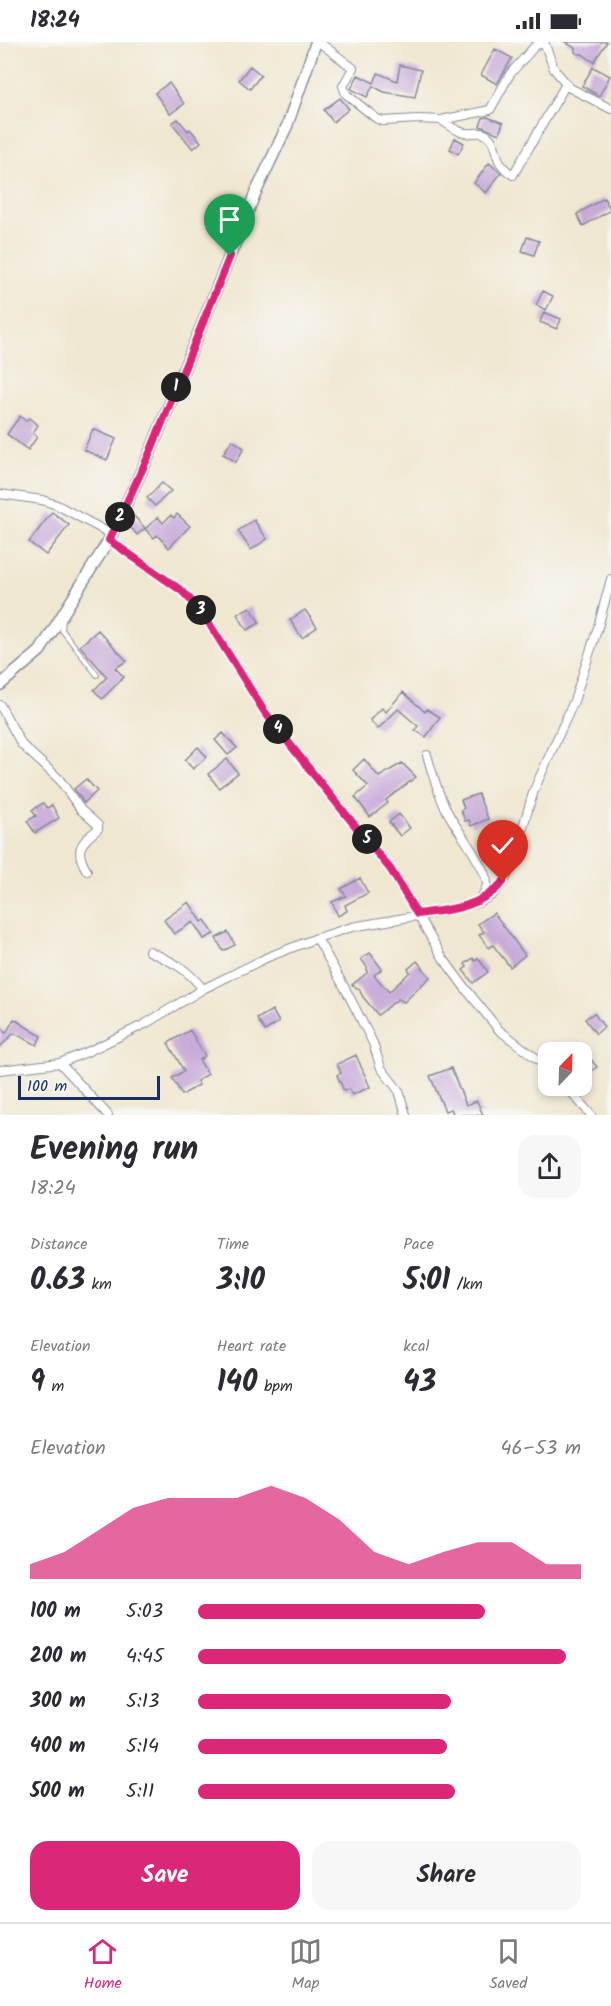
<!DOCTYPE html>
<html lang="en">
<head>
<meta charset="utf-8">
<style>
	:root { --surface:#fff; --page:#f7f7f7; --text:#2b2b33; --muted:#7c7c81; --line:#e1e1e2; --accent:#db2777 }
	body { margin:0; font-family:Kalam,sans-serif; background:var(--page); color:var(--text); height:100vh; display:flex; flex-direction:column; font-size:22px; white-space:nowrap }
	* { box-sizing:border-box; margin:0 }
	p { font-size:20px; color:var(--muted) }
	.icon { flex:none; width:33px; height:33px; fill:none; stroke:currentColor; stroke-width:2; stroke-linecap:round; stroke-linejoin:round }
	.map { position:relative; height:1073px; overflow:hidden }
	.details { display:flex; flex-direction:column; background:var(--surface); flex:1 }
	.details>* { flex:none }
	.needle { width:39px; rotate:23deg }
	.tools { position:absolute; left:538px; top:1000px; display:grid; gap:12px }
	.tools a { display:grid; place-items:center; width:54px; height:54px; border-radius:12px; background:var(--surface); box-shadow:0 3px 9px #0003; font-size:30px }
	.scale { position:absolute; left:18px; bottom:15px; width:142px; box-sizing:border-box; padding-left:6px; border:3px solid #1b2f5e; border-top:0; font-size:16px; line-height:21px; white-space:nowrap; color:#1b2f5e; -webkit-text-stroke:4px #f6f6f2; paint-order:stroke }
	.pin { position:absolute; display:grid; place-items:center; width:51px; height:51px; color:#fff; margin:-62px -26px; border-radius:50% 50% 50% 0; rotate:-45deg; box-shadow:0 0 6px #0007 }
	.pin .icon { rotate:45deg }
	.km { position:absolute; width:30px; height:30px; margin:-15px; border-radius:50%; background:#222; color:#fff; font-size:16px; line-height:30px; text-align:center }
	.round { display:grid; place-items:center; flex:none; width:63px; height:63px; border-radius:18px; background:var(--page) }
	.summary { display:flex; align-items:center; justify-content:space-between; height:102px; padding:0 30px }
	h1 { font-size:33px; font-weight:800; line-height:45px }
	.metrics { display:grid; grid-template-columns:repeat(3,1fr); gap:9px; height:102px; padding:6px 30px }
	.metrics div { display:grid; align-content:center }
	.metrics b { font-size:30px; font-weight:800 }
	.metrics small { font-size:16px; font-weight:400 }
	.metrics p { font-size:16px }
	.chart { height:168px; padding:12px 30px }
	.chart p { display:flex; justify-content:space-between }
	.chart svg { width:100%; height:108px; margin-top:6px; fill:var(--accent); opacity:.7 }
	.button { display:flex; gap:12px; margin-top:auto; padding:12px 30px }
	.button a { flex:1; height:69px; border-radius:18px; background:var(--accent); color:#fff; font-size:24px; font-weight:800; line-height:69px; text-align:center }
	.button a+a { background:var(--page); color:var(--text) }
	ul { padding:0 30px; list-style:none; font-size:20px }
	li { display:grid; grid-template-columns:96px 72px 1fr; align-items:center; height:45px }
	li i { height:15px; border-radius:8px; background:var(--accent) }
	.status { display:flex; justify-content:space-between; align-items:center; height:42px; padding:0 30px; background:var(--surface); direction:ltr }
	.status svg { height:16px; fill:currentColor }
	.menu { display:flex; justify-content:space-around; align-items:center; height:84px; border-top:2px solid var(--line); background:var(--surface); font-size:16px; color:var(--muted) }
	.menu a { display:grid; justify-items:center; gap:3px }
	.menu .current { color:var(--accent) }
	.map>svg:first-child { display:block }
</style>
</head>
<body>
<div class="status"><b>18:24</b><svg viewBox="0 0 49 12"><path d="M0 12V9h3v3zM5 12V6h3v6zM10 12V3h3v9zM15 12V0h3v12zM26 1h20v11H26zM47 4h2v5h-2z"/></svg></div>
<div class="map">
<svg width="611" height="1073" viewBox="0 0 611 1073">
	<rect width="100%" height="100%" fill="#f6f6f2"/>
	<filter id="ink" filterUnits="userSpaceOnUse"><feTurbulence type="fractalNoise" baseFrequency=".0167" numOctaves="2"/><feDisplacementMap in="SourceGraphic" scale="12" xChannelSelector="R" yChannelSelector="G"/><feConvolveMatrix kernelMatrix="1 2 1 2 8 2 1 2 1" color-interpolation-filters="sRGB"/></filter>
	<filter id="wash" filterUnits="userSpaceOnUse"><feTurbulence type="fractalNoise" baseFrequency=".008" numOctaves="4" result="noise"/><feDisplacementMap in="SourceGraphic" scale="24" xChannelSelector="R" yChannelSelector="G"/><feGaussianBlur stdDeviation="1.35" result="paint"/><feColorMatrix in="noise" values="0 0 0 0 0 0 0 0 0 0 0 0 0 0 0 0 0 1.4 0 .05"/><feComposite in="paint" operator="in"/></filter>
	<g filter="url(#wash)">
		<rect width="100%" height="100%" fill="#f0e7d0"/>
		<g id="blocks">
			<path fill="#c8aad9" d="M565,0h42l-13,20 -12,-8h-4l-3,-2v-4z
				M495,7l17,9 -15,26 -16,-9z
				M400,23l21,5 -6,27 -31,-5 -11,-6 -6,11 -16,-8 7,-14 16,8 4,-10 19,8z
				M250,24l11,9 -11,14 -11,-9z
				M593,25l17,9 -11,20 -17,-10z
				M169,41l15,21 -14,10 -15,-21z
				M340,56l9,11 -16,13 -9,-12z
				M487,75l16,6 -4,11 -19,-8 3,-8z
				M178,77l10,12 2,-2 11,13 -8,7 -21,-26z
				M455,96l9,5 -6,11 -8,-5z
				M489,121l12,10 -15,20 -12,-10z
				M604,156l7,12 -28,16 -6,-12z
				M527,195l12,4 -5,14 -12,-4z
				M543,249l10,5 -7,14 -10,-5z
				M544,270l17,7 -4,10 -17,-7z
				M20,374l6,5 3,-3 9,7 -5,8 4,4 -9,13 -21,-16z
				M93,387l23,10 -9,21 -23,-10z
				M232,398l12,8 -8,14 -13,-8z
				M162,441l9,8 -16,15 -8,-8z
				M52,470l17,13 -23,30 -17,-13z
				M131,471l14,15 -8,7 -11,-13z
				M177,472l13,12 -21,22 -12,-13 -3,3 -9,-9 13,-12 5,6 8,-8 3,3z
				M254,478l13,19 -16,11 -13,-19z
				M250,565l10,16 -13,7 -10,-16z
				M305,568l12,17 -15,11 -12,-18z
				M98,588l29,31 -12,7 9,9 -22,22 -8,-9 13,-13 -27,-31z
				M403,650l22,20 2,-3 13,8 -14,20 -11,-7 3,-4 -20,-17 -20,20 -8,-9 12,-12 4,4z
				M223,691l14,15 -9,7 -13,-15z
				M198,705l9,10 -14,12 -8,-9z
				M227,717l11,14 -19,15 -11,-14z
				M364,717l15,18 23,-14 14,14 -30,23 2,3 -18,14 -15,-20 13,-11 -15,-16z
				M86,737l11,12 -13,12 -10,-14z
				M478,752l10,25 -17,7 -2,-6 -4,1 -4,-11 3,-2 -3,-8z
				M43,761l4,5 5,-3 7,13 -24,15 -8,-12 9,-5 -4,-6z
				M399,772l11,14 -10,8 -11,-14z
				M360,836l8,15 -23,12 2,6 -9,5 -6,-14 14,-6 -5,-7z
				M189,860l13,20 3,-2 9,14 -10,5 -11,-17 -19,12 -10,-14z
				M494,871l31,42 -15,12 -17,-22 -4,3 -10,-13 5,-3 -6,-8z
				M228,890l7,13 -12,6 -7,-13z
				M370,911l12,16 -8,6 15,17 21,-20 -2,-3 9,-8 13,16 -26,25 -6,-3 -20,16 -15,-18 -4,-8 -7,-4 15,-12v-6l-6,-8z
				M473,916l2,3 3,-3 10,14 -15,11 -10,-13 4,-3 -2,-3z
				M272,968l7,12 -14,9 -8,-12z
				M594,971l10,14 -8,7 -11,-15z
				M14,977l27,17 -4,9 -23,-12 -14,14v-20l6,6z
				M190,988l15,26 -6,4 9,14 -11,7 2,4 -17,10 -10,-17 12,-7 -16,-28z
				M582,1006l15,19 -10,7 -5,-7z
				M356,1013l14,32 -18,8 -3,-6 -5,2 -7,-16 4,-2 -4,-9z
				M451,1026l15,37 11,-4 6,14h-29l-3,-6 -6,2 -15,-35z"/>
		</g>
	</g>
	<g filter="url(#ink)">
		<use href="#blocks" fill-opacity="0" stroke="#868b97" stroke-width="1.5"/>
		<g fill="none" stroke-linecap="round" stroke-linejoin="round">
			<g stroke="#868b97" stroke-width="6">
				<path id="service" d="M63,578l-1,10 35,45"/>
			</g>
			<g stroke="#868b97" stroke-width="10">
				<path id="minor" d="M319,0l34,26 -10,18 3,8 31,25 6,2 36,-2 22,1 49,-10 20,-36 24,-27 7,-5
					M544,0l10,27 16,19 41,21
					M441,78c7,4 17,13 25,13 8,1 16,-3 23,4 11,11 2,24 24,38l53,-91
					M0,452l42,6 15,5 54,29
					M109,498l73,51 20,21 62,99 46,59 81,100 52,88 22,30 34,42 50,38
					M0,663l22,40 37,34 22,31 17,15v4c-18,14 -24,21 -11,42
					M427,713c6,20 11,40 21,58 8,15 39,56 39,70 0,7 -4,12 -8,17
					M317,896l30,54 26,51 8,25 18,23 7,24
					M149,909c25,12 36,16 54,38
					M60,1021l48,52
					M0,1028l60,-7 27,-11 58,-28 58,-35 65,-32 49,-19 35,-11 93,-16 32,-8 15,-8 11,-12 7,-13 24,-80 40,-89 24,-74 13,-48
					M566,1044l25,29"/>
			</g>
			<g stroke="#868b97" stroke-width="13">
				<path id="tertiary" d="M0,643l40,-34 69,-111 40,-85 106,-261 32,-68 29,-84"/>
			</g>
			<use href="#service" stroke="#fff" stroke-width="4"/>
			<use href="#minor" stroke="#fff" stroke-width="8"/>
			<use href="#tertiary" stroke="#fff" stroke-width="10"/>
		</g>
	</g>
	<g fill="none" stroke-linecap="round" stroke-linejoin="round" filter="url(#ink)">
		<g stroke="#fff" stroke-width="12">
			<path id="route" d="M230,214l-81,199 -40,85 73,51 20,21 62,99 46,59 81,100 26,44c33,-4 63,-6 86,-32"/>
		</g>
		<use href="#route" stroke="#db2777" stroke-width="8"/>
	</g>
</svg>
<div class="tools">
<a><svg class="needle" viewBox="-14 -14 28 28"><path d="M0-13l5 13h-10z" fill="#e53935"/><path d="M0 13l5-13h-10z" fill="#7c7c81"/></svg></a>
</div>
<div class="scale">100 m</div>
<div class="pin" style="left:230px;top:214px;background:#1e9e55"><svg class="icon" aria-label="arrive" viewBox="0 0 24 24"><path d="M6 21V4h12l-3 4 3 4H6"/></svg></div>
<div class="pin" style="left:503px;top:840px;background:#d93025"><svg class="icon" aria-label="check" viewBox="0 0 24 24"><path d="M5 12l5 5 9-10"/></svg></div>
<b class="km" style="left:176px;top:345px">1</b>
<b class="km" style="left:120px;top:475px">2</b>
<b class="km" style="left:201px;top:568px">3</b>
<b class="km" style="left:278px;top:687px">4</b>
<b class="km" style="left:367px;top:797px">5</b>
</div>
<section class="details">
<div class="summary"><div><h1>Evening run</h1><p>18:24</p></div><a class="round"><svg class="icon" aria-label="share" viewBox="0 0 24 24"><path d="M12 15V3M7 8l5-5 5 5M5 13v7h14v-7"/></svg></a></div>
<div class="metrics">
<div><p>Distance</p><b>0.63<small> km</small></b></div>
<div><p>Time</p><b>3:10</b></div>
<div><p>Pace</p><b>5:01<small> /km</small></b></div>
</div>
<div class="metrics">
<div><p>Elevation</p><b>9<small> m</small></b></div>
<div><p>Heart rate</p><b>140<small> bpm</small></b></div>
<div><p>kcal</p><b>43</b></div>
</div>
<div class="chart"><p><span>Elevation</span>46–53 m</p>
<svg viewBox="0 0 160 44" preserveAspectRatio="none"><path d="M0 44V38L10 33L20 24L30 15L40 11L50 11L60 11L70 6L80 11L90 20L100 33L110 38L120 33L130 29L140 29L150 38L160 38V44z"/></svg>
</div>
<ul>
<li><b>100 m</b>5:03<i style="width:75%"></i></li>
<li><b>200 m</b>4:45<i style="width:96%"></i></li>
<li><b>300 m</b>5:13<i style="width:66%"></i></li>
<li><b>400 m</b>5:14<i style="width:65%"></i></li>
<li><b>500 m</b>5:11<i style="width:67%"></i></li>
</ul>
<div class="button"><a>Save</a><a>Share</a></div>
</section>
<nav class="menu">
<a class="current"><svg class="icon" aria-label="home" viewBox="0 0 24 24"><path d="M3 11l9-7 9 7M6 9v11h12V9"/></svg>Home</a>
<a><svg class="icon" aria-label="map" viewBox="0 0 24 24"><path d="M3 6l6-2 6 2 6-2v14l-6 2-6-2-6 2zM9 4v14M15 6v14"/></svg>Map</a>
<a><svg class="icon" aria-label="saved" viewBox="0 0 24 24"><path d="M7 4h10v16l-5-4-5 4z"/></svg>Saved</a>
</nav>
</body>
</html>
